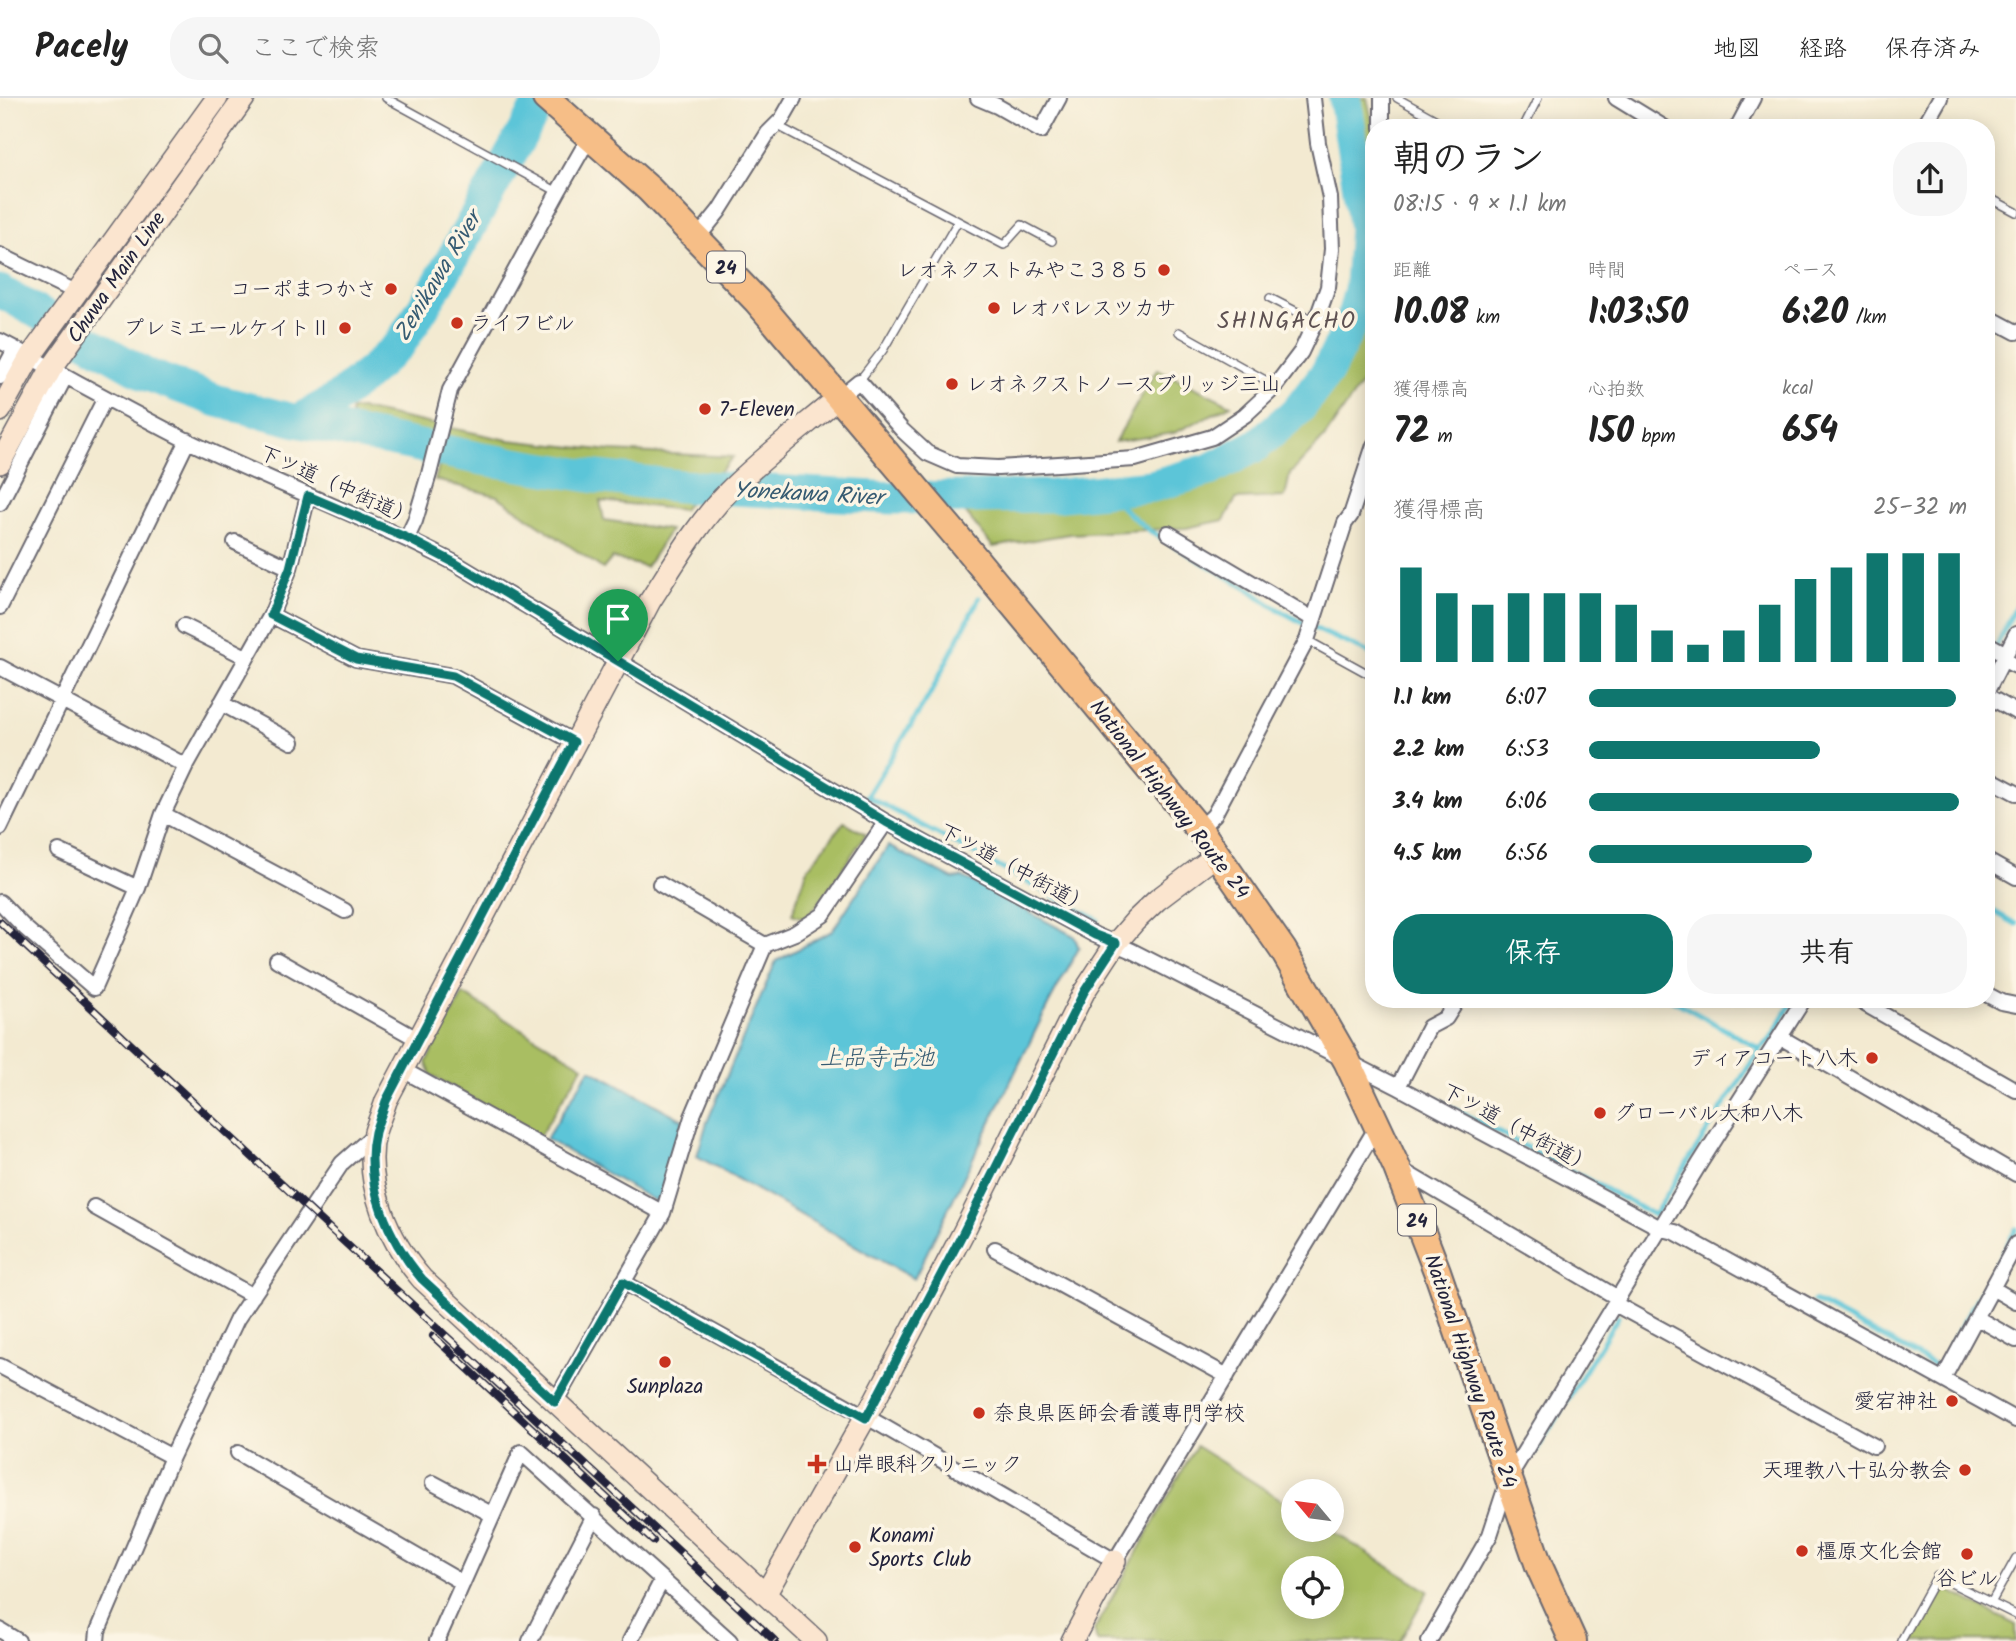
<!DOCTYPE html>
<html lang="ja">
<head>
<meta charset="utf-8">
<style>
	:root { --surface:#fff; --page:#f6f6f6; --text:#222; --muted:#767676; --line:#e0e0e0; --accent:#0f766e }
	body { margin:0; font-family:Kalam,"Klee One",sans-serif; background:var(--page); color:var(--text); height:100vh; display:flex; flex-direction:column; font-size:26px; white-space:nowrap }
	* { box-sizing:border-box; margin:0 }
	p { font-size:23px; color:var(--muted) }
	.icon { flex:none; width:38px; height:38px; fill:none; stroke:currentColor; stroke-width:2; stroke-linecap:round; stroke-linejoin:round }
	.map { position:relative; flex:1; overflow:hidden }
	.sheet { position:absolute; left:1365px; top:21px; width:630px; height:889px; display:flex; flex-direction:column; background:var(--surface); border-radius:28px; box-shadow:0 4px 18px #0003 }
	.sheet>* { flex:none }
	.needle { width:46px; rotate:299deg }
	.fabs { position:absolute; left:1281px; top:1381px; display:grid; gap:14px }
	.fabs a { display:grid; place-items:center; width:63px; height:63px; border-radius:50%; background:var(--surface); box-shadow:0 4px 18px #0003; font-size:35px }
	.pin { position:absolute; display:grid; place-items:center; width:60px; height:60px; color:#fff; margin:-72px -30px; border-radius:50% 50% 50% 0; rotate:-45deg; box-shadow:0 0 7px #0007 }
	.pin .icon { rotate:45deg }
	.round { display:grid; place-items:center; flex:none; width:74px; height:74px; border-radius:28px; background:var(--page) }
	.headline { display:flex; align-items:center; justify-content:space-between; height:119px; padding:0 28px }
	h1 { font-size:38px; font-weight:600; line-height:52px }
	.metrics { display:grid; grid-template-columns:repeat(3,1fr); gap:10px; height:119px; padding:7px 28px }
	.metrics div { display:grid; align-content:center }
	.metrics b { font-size:35px; font-weight:600 }
	.metrics small { font-size:19px; font-weight:400 }
	.metrics p { font-size:19px }
	.chart { height:196px; padding:14px 28px }
	.chart p { display:flex; justify-content:space-between }
	.chart svg { width:100%; height:126px; margin-top:7px; stroke:var(--accent); stroke-width:6 }
	.button { display:flex; gap:14px; margin-top:auto; padding:14px 28px }
	.button a { flex:1; height:80px; border-radius:28px; background:var(--accent); color:#fff; font-size:28px; font-weight:600; line-height:80px; text-align:center }
	.button a+a { background:var(--page); color:var(--text) }
	ul { padding:0 28px; list-style:none; font-size:23px }
	li { display:grid; grid-template-columns:112px 84px 1fr; align-items:center; height:52px }
	li i { height:18px; border-radius:9px; background:var(--accent) }
	header { display:flex; align-items:center; gap:42px; box-sizing:border-box; height:98px; padding:0 35px; background:var(--surface); border-bottom:2px solid var(--line) }
	header strong { font-size:33px }
	nav { display:flex; gap:38px; margin-inline-start:auto; font-size:24px }
	.search { width:490px; height:63px; background:var(--page); display:flex; align-items:center; gap:18px; box-sizing:border-box; padding:0 24px; border-radius:28px; color:var(--muted); font-size:26px }
	.map>svg:first-child { display:block }
</style>
</head>
<body>
<header>
<strong>Pacely</strong>
<div class="search"><svg class="icon" aria-label="search" viewBox="0 0 24 24"><circle cx="10" cy="10" r="6"/><path d="M15 15l6 6"/></svg>ここで検索</div>
<nav><a>地図</a><a>経路</a><a>保存済み</a></nav>
</header>
<div class="map">
<svg width="2016" height="1543" viewBox="0 0 2016 1543">
	<rect width="100%" height="100%" fill="#fcf5e5"/>
	<filter id="ink" filterUnits="userSpaceOnUse"><feTurbulence type="fractalNoise" baseFrequency=".0143" numOctaves="2"/><feDisplacementMap in="SourceGraphic" scale="14" xChannelSelector="R" yChannelSelector="G"/><feConvolveMatrix kernelMatrix="1 2 1 2 8 2 1 2 1" color-interpolation-filters="sRGB"/></filter>
	<filter id="wash" filterUnits="userSpaceOnUse"><feTurbulence type="fractalNoise" baseFrequency=".00686" numOctaves="4" result="noise"/><feDisplacementMap in="SourceGraphic" scale="28" xChannelSelector="R" yChannelSelector="G"/><feGaussianBlur stdDeviation="1.57" result="paint"/><feColorMatrix in="noise" values="0 0 0 0 0 0 0 0 0 0 0 0 0 0 0 0 0 1.4 0 .05"/><feComposite in="paint" operator="in"/></filter>
	<g filter="url(#wash)">
		<rect width="100%" height="100%" fill="#f3ead1"/>
		<path fill="#a9be62" stroke="#66704e" stroke-width="2" fill-rule="evenodd" d="M1353,0h14l7,30v257l-10,-5 -40,58 -34,36 -5,23 -49,2 -12,21 -38,8 -117,6 -76,13 -32,-40 32,1 167,-17 43,-12 48,-21 38,-27 36,-45 40,-73 6,-64 -2,-58 -14,-53z
			M1157,271l74,36 -57,28 -59,9z
			M361,311l147,31 103,11 122,6 -20,22 -39,-1 -95,-9 -192,-38 -36,-15v-6z
			M440,364l122,24 130,12 -9,12 -83,-9 4,19 66,10 -24,37 -34,-9 -9,11 -106,-73 -62,-16z
			M844,724l22,12 -47,69 -14,16 -13,-5 16,-46z
			M463,896l120,72 -44,71 -108,-62 -5,-13z
			M1196,1348l97,61v23h37l98,61 -28,50h-303l-3,-11zM1293,1470h39v38h-39z
			M1948,1492l68,35v16h-103l25,-46z"/>
		<path fill="#5cc5d8" stroke="#3f748a" stroke-width="2" d="M888,748l65,33 10,-2 111,59 5,12 -30,55 -135,276 -217,-123 10,-34 69,-161 56,-30z
			M590,971l93,51 -21,85 -116,-66z"/>
		<g fill="none" stroke-linecap="round" stroke-linejoin="round">
			<path stroke="#5cc5d8" stroke-width="5" d="M1116,391l3,16 31,26 103,61c35,28 80,44 121,63
				M979,500l-50,98 -62,100 231,124
				M1986,570l30,-62
				M1986,809l30,17
				M1671,901l89,50
				M1366,964l20,10
				M1402,983l252,134 106,-166 11,-11 23,-39
				M1814,1203l124,66 78,-138
				M1535,1355l83,-136"/>
			<path stroke="#5cc5d8" stroke-width="33" d="M0,193l145,83 73,27 79,20 186,38 113,18 84,9 213,12 160,-2 99,-10 57,-16 48,-25 41,-35 29,-38 24,-48 10,-38 4,-58 -20,-130
				M297,323l38,-21 34,-27 31,-29 38,-60 104,-186"/>
		</g>
	</g>
	<g filter="url(#ink)">
		<g fill="none" stroke-linecap="round" stroke-linejoin="round">
			<g stroke="#6b6870" stroke-width="10">
				<path id="lane" d="M386,0l172,94
					M1397,0l54,30
					M776,27l182,96 -75,129 -24,31
					M1523,30l15,-30
					M1986,98l30,16
					M958,123l46,24 18,-20 30,16
					M1270,200l45,23
					M1179,234l97,54
					M1307,542l67,37
					M1991,1505l25,-45
					M1901,1543l36,-65 79,39"/>
			</g>
			<g stroke="#6b6870" stroke-width="18">
				<path id="street" d="M978,0l19,8 44,25 18,-33
					M1382,0v30
					M1616,0l49,30
					M1737,30l16,-30
					M1923,30l17,-30
					M698,139l21,-26 49,-78 14,-14 12,-21
					M0,157l76,37
					M1986,218l30,16
					M0,243c63,33 125,68 188,100 88,43 180,77 267,122l431,259 209,113 37,16 266,136 264,142 13,3 341,188
					M0,279l15,-28
					M838,300l21,-17 43,49 25,23 30,13 41,2 137,-9 77,-22 33,-22 28,-26 28,-37 16,-34 11,-31 4,-38 -2,-51 -12,-55 -5,-45
					M0,405l65,-126
					M1168,435l145,86
					M407,440l8,-17 14,-47 21,-84 108,-198 24,-42 10,-10
					M235,444l55,26
					M0,509l105,-209
					M271,517l85,44 97,17 121,66
					M184,528l62,31
					M1986,545l20,11
					M2004,562l12,6
					M0,569l186,99
					M1986,595l30,-59
					M1986,597l30,17
					M221,605l71,39
					M1986,679l30,16
					M163,716l182,97
					M0,730l188,-388
					M1199,731l15,-14 93,-175 38,-117 6,-8 23,-70
					M59,753l79,37
					M1986,762l30,17
					M660,786l105,61
					M0,804l25,26 69,60 44,-100 25,-74 23,-48 85,-151 19,-47 18,-72
					M277,862l142,80
					M1986,896l15,8 15,3
					M1856,901l160,91
					M1780,939l236,137
					M403,972l260,143
					M1398,989l31,-60 17,-9 12,-19
					M1398,1070l220,130
					M94,1109l159,89
					M995,1151l232,127
					M623,1184l258,143 234,136 263,-436
					M1992,1190l24,14
					M1615,1206l259,142
					M1977,1220l39,22
					M0,1268l172,91
					M1943,1281l73,-135
					M555,1304l108,-189 29,-96 73,-172 30,-12 28,-18 63,-93
					M238,1355l225,130
					M433,1385l60,32
					M0,1532l18,11
					M97,1543l1,-10 74,-174 65,-138 105,-156 33,-29
					M437,1543l84,-189 209,189
					M530,1543l64,-125
					M630,1543l32,-61
					M1429,1543l61,-106 19,-58 191,-314 104,-164"/>
			</g>
			<g stroke="#6b6870" stroke-width="24">
				<path id="secondary" d="M0,313l30,-54 187,-259
					M0,365l51,-94 193,-271
					M766,1495l109,-193 88,-167 121,-241 32,-49 19,-22 22,-21 61,-46
					M816,1543l-394,-362c-33,-38 -59,-95 -47,-147 3,-10 8,-21 11,-31l264,-500c24,-37 47,-77 78,-109 34,-34 73,-63 110,-94
					M1072,1543l43,-80"/>
			</g>
			<g stroke="#6b6870" stroke-width="30">
				<path id="highway" d="M546,0l103,91 108,112 197,232 245,296 84,121 64,111 50,107 40,103 102,295 34,75"/>
			</g>
			<use href="#lane" stroke="#fff" stroke-width="7"/>
			<use href="#street" stroke="#fff" stroke-width="14"/>
			<use href="#secondary" stroke="#fbe5cf" stroke-width="21"/>
			<use href="#highway" stroke="#f6be87" stroke-width="26"/>
			<g stroke="#22223b" stroke-width="8">
				<path id="rail" d="M0,824c257,242 518,478 775,719
					M433,1238l220,205"/>
			</g>
			<use href="#rail" stroke="#fcf5e5" stroke-width="5" stroke-dasharray="16" stroke-linecap="butt"/>
		</g>
	</g>
	<g fill="none" stroke-linecap="round" stroke-linejoin="round" filter="url(#ink)">
		<g stroke="#fff" stroke-width="14">
			<path id="route" d="M308,398l99,42 48,25 431,259 209,113 21,8 -32,49 -121,241 -97,185 -243,-136 -68,120 -133,-123c-33,-39 -59,-94 -47,-147 3,-10 8,-21 11,-31l188,-359 -121,-66 -97,-17 -85,-44 19,-47z"/>
		</g>
		<use href="#route" stroke="#0f766e" stroke-width="9"/>
	</g>
	<g fill="#c8321e" stroke="#fcf5e5" stroke-width="2.5">
		<circle cx="1164" cy="172" r="7"/>
		<circle cx="391" cy="191" r="7"/>
		<circle cx="994" cy="210" r="7"/>
		<circle cx="457" cy="225" r="7"/>
		<circle cx="345" cy="230" r="7"/>
		<circle cx="952" cy="286" r="7"/>
		<circle cx="705" cy="311" r="7"/>
		<circle cx="1872" cy="960" r="7"/>
		<circle cx="1600" cy="1015" r="7"/>
		<circle cx="665" cy="1264" r="7"/>
		<circle cx="1952" cy="1303" r="7"/>
		<circle cx="979" cy="1315" r="7"/>
		<path d="M813.5 1355.5h7v7h7v7h-7v7h-7v-7h-7v-7h7z"/>
		<circle cx="1965" cy="1372" r="7"/>
		<circle cx="855" cy="1449" r="7"/>
		<circle cx="1802" cy="1453" r="7"/>
		<circle cx="1967" cy="1456" r="7"/>
	</g>
	<g text-anchor="middle" stroke-width="7" stroke-linejoin="round" paint-order="stroke">
		<g fill="#fcf5e5" stroke="#63616e" stroke-width="2">
			<rect x="707" y="153.5" width="38" height="31" rx="5"/>
			<rect x="1398" y="1106.5" width="38" height="31" rx="5"/>
		</g>
		<g font-size="19" font-weight="bold" fill="#22223b">
			<text x="726" y="176">24</text>
			<text x="1417" y="1129">24</text>
		</g>
		<g font-size="21" fill="#22223b" stroke="#fcf5e5" text-anchor="start">
			<text x="1150" y="179" text-anchor="end">レオネクストみやこ３８５</text>
			<text x="377" y="198" text-anchor="end">コーポまつかさ</text>
			<text x="1008" y="217">レオパレスツカサ</text>
			<text x="471" y="232">ライフビル</text>
			<text x="331" y="237" text-anchor="end">プレミエールケイトⅡ</text>
			<text x="966" y="293">レオネクストノースブリッジ三山</text>
			<text x="719" y="318">7-Eleven</text>
			<text x="1858" y="967" text-anchor="end">ディアコート八木</text>
			<text x="1614" y="1022">グローバル大和八木</text>
			<text x="665" y="1295" text-anchor="middle">Sunplaza</text>
			<text x="1938" y="1310" text-anchor="end">愛宕神社</text>
			<text x="993" y="1322">奈良県医師会看護専門学校</text>
			<text x="833" y="1373">山岸眼科クリニック</text>
			<text x="1951" y="1379" text-anchor="end">天理教八十弘分教会</text>
			<text x="869" y="1444">Konami<tspan x="869" dy="24">Sports Club</tspan></text>
			<text x="1816" y="1460">橿原文化会館</text>
			<text x="1967" y="1487" text-anchor="middle">谷ビル</text>
		</g>
		<g font-size="21" fill="#22223b" stroke="#fcf5e5">
			<text transform="translate(116 179) rotate(-55)" y="7">Chuwa Main Line</text>
			<text transform="translate(337 387) rotate(24)" y="7">下ツ道（中街道）</text>
			<text transform="translate(1170 701) rotate(52)" y="7">National Highway Route 24</text>
			<text transform="translate(1015 770) rotate(28)" y="7">下ツ道（中街道）</text>
			<text transform="translate(1518 1030) rotate(28)" y="7">下ツ道（中街道）</text>
			<text transform="translate(1471 1273) rotate(71)" y="7">National Highway Route 24</text>
		</g>
		<g font-size="23" font-style="italic" fill="#365b72" stroke="#fcf5e5">
			<text transform="translate(437 178) rotate(-59)" y="8">Zenikawa River</text>
			<text transform="translate(808 395) rotate(3)" y="8">Yonekawa River</text>
			<text x="877" y="967">上品寺古池</text>
		</g>
		<g font-size="23" letter-spacing="2" fill="#5e5152" stroke="#fcf5e5">
			<text x="1287" y="230">SHINGACHO</text>
		</g>
	</g>
</svg>
<div class="fabs">
<a><svg class="needle" viewBox="-14 -14 28 28"><path d="M0-13l5 13h-10z" fill="#e53935"/><path d="M0 13l5-13h-10z" fill="#767676"/></svg></a>
<a><svg class="icon" aria-label="locate" viewBox="0 0 24 24"><circle cx="12" cy="12" r="6"/><path d="M12 2v4M12 18v4M2 12h4M18 12h4"/></svg></a>
</div>
<div class="pin" style="left:618px;top:563px;background:#1e9e55"><svg class="icon" aria-label="arrive" viewBox="0 0 24 24"><path d="M6 21V4h12l-3 4 3 4H6"/></svg></div>
<section class="sheet">
<div class="headline"><div><h1>朝のラン</h1><p>08:15 · 9 × 1.1 km</p></div><a class="round"><svg class="icon" aria-label="share" viewBox="0 0 24 24"><path d="M12 15V3M7 8l5-5 5 5M5 13v7h14v-7"/></svg></a></div>
<div class="metrics">
<div><p>距離</p><b>10.08<small> km</small></b></div>
<div><p>時間</p><b>1:03:50</b></div>
<div><p>ペース</p><b>6:20<small> /km</small></b></div>
</div>
<div class="metrics">
<div><p>獲得標高</p><b>72<small> m</small></b></div>
<div><p>心拍数</p><b>150<small> bpm</small></b></div>
<div><p>kcal</p><b>654</b></div>
</div>
<div class="chart"><p><span>獲得標高</span>25–32 m</p>
<svg viewBox="0 0 160 44" preserveAspectRatio="none"><path d="M5 44V11M15 44V20M25 44V24M35 44V20M45 44V20M55 44V20M65 44V24M75 44V33M85 44V38M95 44V33M105 44V24M115 44V15M125 44V11M135 44V6M145 44V6M155 44V6"/></svg>
</div>
<ul>
<li><b>1.1 km</b>6:07<i style="width:97%"></i></li>
<li><b>2.2 km</b>6:53<i style="width:61%"></i></li>
<li><b>3.4 km</b>6:06<i style="width:98%"></i></li>
<li><b>4.5 km</b>6:56<i style="width:59%"></i></li>
</ul>
<div class="button"><a>保存</a><a>共有</a></div>
</section>
</div>
</body>
</html>
